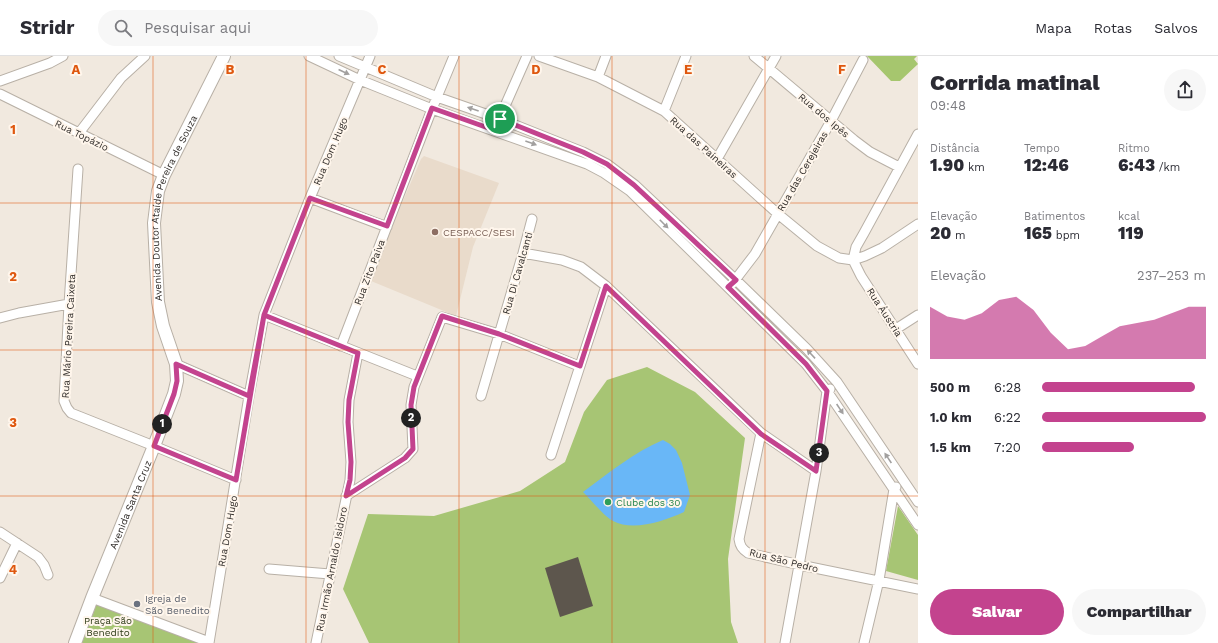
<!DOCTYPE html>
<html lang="pt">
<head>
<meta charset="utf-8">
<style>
	:root { --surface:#fff; --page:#f7f7f7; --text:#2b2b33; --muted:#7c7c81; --line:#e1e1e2; --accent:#c3438e }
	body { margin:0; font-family:"Work Sans",sans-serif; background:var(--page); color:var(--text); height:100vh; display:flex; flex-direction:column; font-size:15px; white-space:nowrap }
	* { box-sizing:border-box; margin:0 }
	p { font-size:13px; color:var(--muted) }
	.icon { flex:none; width:22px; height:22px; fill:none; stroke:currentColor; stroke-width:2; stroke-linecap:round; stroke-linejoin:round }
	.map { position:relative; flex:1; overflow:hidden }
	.drawer { display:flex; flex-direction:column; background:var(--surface); width:300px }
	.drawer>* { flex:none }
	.pin { position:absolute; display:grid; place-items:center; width:34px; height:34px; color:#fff; margin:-17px; border:2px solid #fff; border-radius:50%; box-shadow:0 1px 4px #0007 }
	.km { position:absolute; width:20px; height:20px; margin:-10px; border-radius:50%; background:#222; color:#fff; font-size:11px; line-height:20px; text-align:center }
	.round { display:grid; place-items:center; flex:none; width:42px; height:42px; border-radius:21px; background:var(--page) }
	.summary { display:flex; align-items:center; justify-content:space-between; height:68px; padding:0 12px }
	h1 { font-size:22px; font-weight:800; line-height:30px }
	.figures { display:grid; grid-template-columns:repeat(3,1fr); gap:6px; height:68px; padding:4px 12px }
	.figures div { display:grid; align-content:center }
	.figures b { font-size:17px; font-weight:800 }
	.figures small { font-size:11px; font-weight:400 }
	.figures p { font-size:11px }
	.chart { height:112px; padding:8px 12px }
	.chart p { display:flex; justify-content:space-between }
	.chart svg { width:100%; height:72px; margin-top:4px; fill:var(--accent); opacity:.7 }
	.primary-button { display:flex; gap:8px; margin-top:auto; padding:8px 12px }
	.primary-button a { flex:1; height:46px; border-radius:24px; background:var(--accent); color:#fff; font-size:16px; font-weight:800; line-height:46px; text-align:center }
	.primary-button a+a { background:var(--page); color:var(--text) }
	ul { padding:0 12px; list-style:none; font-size:13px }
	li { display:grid; grid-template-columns:64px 48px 1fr; align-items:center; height:30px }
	li i { height:10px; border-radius:5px; background:var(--accent) }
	header { display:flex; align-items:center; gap:24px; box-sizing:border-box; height:56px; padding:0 20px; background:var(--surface); border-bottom:1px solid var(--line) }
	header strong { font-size:19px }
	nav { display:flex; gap:22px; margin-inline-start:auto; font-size:14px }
	.search { width:280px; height:36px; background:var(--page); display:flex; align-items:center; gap:10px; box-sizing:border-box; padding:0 14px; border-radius:22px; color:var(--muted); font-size:15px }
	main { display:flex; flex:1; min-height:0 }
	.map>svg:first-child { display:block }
</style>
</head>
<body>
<header>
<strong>Stridr</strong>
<div class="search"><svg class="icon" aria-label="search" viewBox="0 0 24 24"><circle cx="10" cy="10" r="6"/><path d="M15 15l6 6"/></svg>Pesquisar aqui</div>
<nav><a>Mapa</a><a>Rotas</a><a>Salvos</a></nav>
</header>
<main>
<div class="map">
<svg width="918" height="587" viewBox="0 0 918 587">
	<rect width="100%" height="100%" fill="#f1e9df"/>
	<path fill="#e9dbcb" d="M424,100l75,27 -26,64 -17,69 -85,-35 25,-64 25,-58z"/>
	<path fill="#a7c574" d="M647,311l48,25 50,46 -17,121 3,63 7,21h-369l-26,-54 25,-75 66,2 86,-25 45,-29 19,-50 23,-32z
		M898,450l20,29v45l-32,-9z
		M97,547l102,40h-117z"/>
	<path fill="#a6c66e" d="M867,0h50l-3,3 4,5 -18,17h-9z"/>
	<path fill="#69b7f7" d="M663,384l7,4 6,6 6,13 8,32 -6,17c-20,9 -51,20 -71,9 -9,-5 -22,-21 -30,-29 26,-19 51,-40 80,-52z"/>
	<path fill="#5d564d" d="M578,501l15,49 -33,11 -15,-49z"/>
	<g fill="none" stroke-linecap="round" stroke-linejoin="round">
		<g stroke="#b8b0a6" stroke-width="11">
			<path id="minor" d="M309,0l51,24 72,29 155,55 17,9 26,18 176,173 21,27 91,134
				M339,0l98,41 63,22 83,33 24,12 28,21 101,95 71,69 30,33 81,120
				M539,0l59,21 66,34 114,103 39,32 22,12 14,2 12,-4 17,-8 36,-24
				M754,0l100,84 16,12 29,15
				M598,21l8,-21
				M0,25l50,-18 13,-7
				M0,38l164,81
				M664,55l22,-55
				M497,68l30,-68
				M79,77l42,-55 24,-22
				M717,103l59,-103
				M78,113l-9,135 -5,97 3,7 4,5 83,33 82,34
				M310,142l77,29
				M523,197l39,7 19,7 25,19 155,147 55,38
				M853,204l3,-13 8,-14 54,-99
				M853,204l8,16 57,88
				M732,228l23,-30 76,-133 32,-61
				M264,259l153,61
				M0,262l19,-5 50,-9
				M896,273l22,-14
				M341,290l91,-237 22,-53
				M176,308l73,32
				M481,340l42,-143 9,-34
				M761,377l-22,106c1,7 3,10 9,14l52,12 118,24
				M551,399l55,-169
				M346,440l59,-38 8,-9 -2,-44 3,-18 28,-70 57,17 80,32
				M0,476l38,25 6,8 4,10
				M269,513l61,5
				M0,522l17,-35
				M92,542l117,44
				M209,587l40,-247 15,-81 46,-117 60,-142
				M316,587l34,-163 1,-18 -3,-40 1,-22 9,-47
				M785,587l31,-172 11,-80 3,-2
				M864,587l15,-63 15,-91 2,-2"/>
		</g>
		<g stroke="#b8b0a6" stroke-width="14">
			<g id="major">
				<path id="s1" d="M75,587l17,-45 62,-152 20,-52 3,-13 -1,-17 -13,-38 -5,-24 -4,-79 4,-32 6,-16 60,-119"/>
			</g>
		</g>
		<use href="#minor" stroke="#fff" stroke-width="9"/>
		<use href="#major" stroke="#fff" stroke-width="12"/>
	</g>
	<defs><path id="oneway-solid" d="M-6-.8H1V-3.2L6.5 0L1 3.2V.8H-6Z"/></defs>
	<g fill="#a2a09f">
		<use href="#oneway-solid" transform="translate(344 16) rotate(25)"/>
		<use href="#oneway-solid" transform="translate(473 53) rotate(-161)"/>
		<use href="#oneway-solid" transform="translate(531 87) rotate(20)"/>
		<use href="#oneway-solid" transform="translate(664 168) rotate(45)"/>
		<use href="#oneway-solid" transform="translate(811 298) rotate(-133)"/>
		<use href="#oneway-solid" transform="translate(840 353) rotate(56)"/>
		<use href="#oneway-solid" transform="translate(888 402) rotate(-124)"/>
	</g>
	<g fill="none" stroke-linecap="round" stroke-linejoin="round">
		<g stroke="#fff" stroke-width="8">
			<path id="route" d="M500,63l-6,11 -62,-22 -45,118 -77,-28 -46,117 -15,81 -73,-32 1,17 -3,13 -20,52 82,34 28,-165 94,38 -9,47 -1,22 3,40 -1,18 -4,16 59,-38 8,-9 -2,-44 3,-18 28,-71 57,18 81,32 26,-80 155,148 55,37 11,-80 -21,-27 -78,-77 8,-7 -102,-95 -27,-21 -24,-12 -83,-33"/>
		</g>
		<use href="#route" stroke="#c3438e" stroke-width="5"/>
	</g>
	<path fill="none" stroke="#df570e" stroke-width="1" stroke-opacity="0.55" d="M153,0v587M306,0v587M459,0v587M612,0v587M765,0v587M0,147h918M0,294h918M0,440h918"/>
	<circle fill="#8d6e63" stroke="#fff6ec" stroke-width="1.5" cx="435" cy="176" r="4"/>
	<circle fill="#2e9e5b" stroke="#fff6ec" stroke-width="1.5" cx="608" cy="446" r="4"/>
	<circle fill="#6b7280" stroke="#fff6ec" stroke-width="1.5" cx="137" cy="548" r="4"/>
	<g text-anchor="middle" stroke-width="4" stroke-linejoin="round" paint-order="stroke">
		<g font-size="10" fill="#312d2a" stroke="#fff6ec">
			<text transform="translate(824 59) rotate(40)" y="4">Rua dos Ipês</text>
			<text transform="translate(82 79) rotate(26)" y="4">Rua Topázio</text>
			<text transform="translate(704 91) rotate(42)" y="4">Rua das Paineiras</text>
			<text transform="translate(330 95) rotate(-67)" y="4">Rua Dom Hugo</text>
			<text transform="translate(802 115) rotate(-60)" y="4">Rua das Cerejeiras</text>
			<text dy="4" stroke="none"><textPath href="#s1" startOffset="461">Avenida Doutor Ataíde Pereira de Souza</textPath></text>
			<text transform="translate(369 216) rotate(-69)" y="4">Rua Zito Paiva</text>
			<text transform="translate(517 217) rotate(-74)" y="4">Rua Di Cavalcanti</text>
			<text transform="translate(885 256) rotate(57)" y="4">Rua Áustria</text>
			<text transform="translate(68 280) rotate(-87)" y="4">Rua Mário Pereira Caixeta</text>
			<text dy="4" stroke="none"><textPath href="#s1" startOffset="149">Avenida Santa Cruz</textPath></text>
			<text transform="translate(227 475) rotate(-80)" y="4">Rua Dom Hugo</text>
			<text transform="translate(784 504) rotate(14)" y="4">Rua São Pedro</text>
			<text transform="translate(331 513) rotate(-79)" y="4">Rua Irmão Arnaldo Isidoro</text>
		</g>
		<g font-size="10" fill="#785e54" stroke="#fff6ec" text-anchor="start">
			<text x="443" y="180">CESPACC/SESI</text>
		</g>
		<g font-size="10" fill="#27864d" stroke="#fff6ec" text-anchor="start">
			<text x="616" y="450">Clube dos 30</text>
		</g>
		<g font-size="10" fill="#5b616d" stroke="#fff6ec" text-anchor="start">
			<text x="145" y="546">Igreja de<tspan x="145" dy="12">São Benedito</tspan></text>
		</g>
		<g font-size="10" fill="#303d19" stroke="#fff6ec">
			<text x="108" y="568">Praça São<tspan x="108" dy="12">Benedito</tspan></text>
		</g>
	</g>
	<g font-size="13" text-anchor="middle" font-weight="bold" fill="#df570e" stroke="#fff6ec" stroke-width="4" stroke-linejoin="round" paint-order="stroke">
		<text x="76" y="18">A</text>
		<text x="230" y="18">B</text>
		<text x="382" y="18">C</text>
		<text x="536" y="18">D</text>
		<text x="688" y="18">E</text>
		<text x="842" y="18">F</text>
		<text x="13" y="78">1</text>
		<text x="13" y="225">2</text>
		<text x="13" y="371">3</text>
		<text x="13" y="518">4</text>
	</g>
</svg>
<div class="pin" style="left:500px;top:63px;background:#1e9e55"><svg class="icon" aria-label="arrive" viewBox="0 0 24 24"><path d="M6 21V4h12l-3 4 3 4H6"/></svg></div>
<b class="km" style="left:162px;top:368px">1</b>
<b class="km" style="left:411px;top:362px">2</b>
<b class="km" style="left:819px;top:397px">3</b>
</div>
<section class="drawer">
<div class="summary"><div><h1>Corrida matinal</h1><p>09:48</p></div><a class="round"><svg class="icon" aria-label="share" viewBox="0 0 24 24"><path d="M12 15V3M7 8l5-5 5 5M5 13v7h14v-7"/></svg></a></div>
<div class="figures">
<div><p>Distância</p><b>1.90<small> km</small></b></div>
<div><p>Tempo</p><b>12:46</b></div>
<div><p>Ritmo</p><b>6:43<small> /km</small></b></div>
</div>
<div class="figures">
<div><p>Elevação</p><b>20<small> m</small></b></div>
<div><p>Batimentos</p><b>165<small> bpm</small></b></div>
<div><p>kcal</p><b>119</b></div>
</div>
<div class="chart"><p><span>Elevação</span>237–253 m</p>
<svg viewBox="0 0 160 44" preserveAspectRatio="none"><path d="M0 44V12L10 18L20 20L30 16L40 8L50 6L60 14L70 28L80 38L90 36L100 30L110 24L120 22L130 20L140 16L150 12L160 12V44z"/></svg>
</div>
<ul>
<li><b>500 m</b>6:28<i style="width:93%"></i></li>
<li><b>1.0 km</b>6:22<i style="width:100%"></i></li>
<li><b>1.5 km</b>7:20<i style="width:56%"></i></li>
</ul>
<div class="primary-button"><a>Salvar</a><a>Compartilhar</a></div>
</section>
</main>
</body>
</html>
